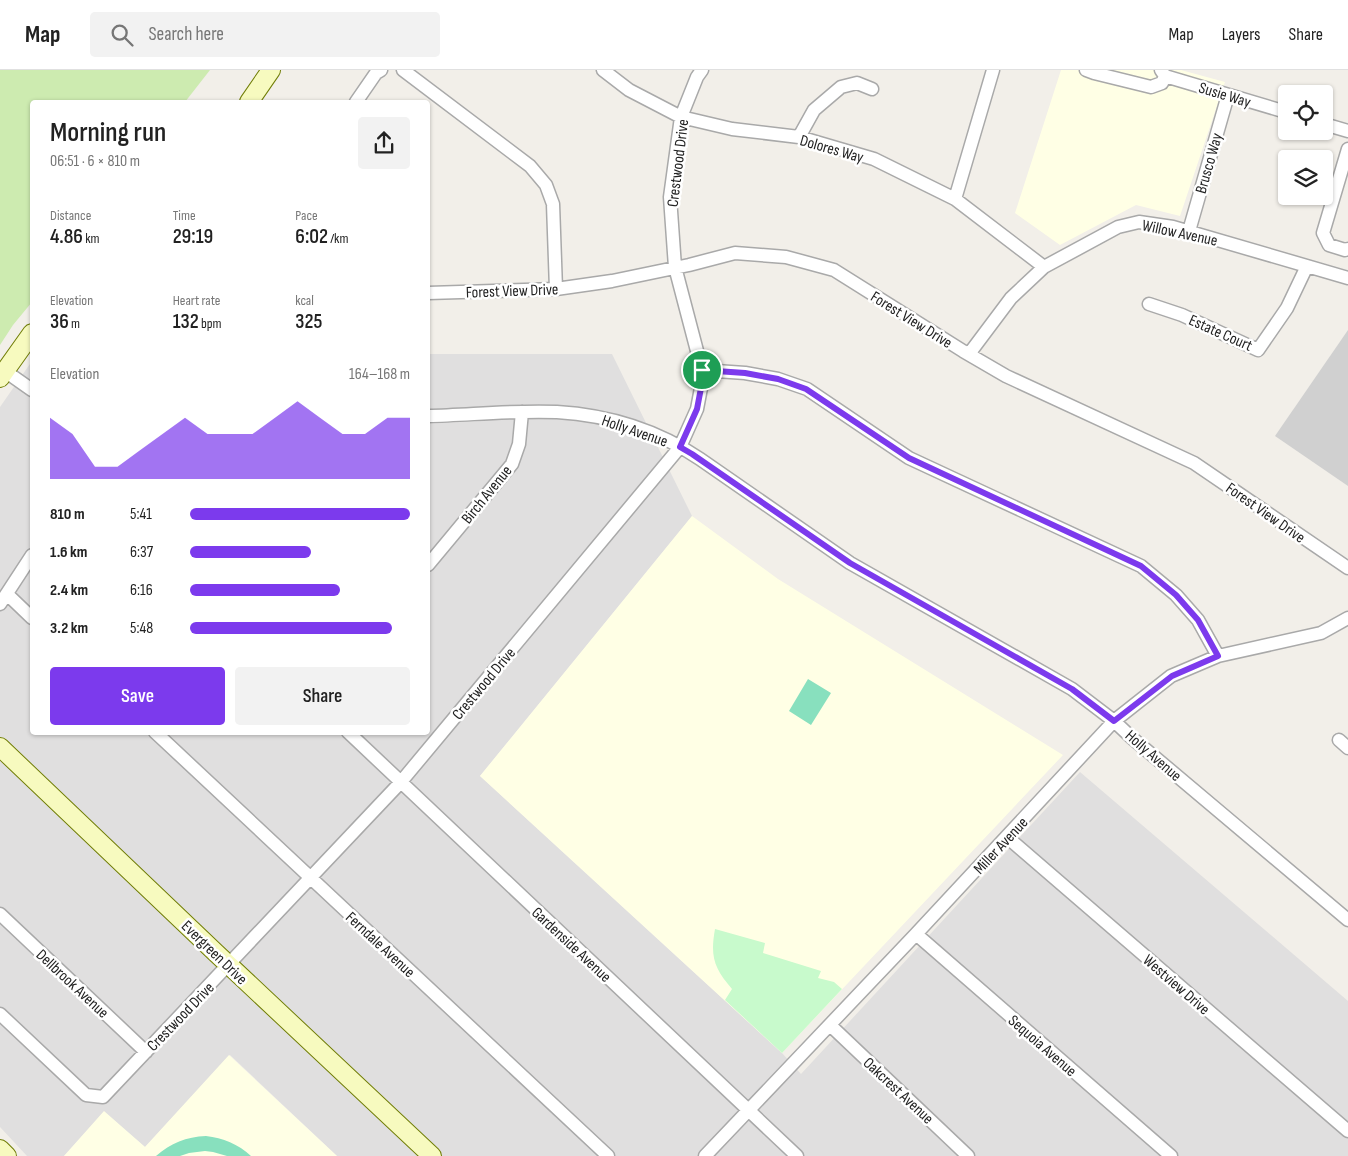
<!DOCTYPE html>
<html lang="en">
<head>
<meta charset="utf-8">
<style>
	:root { --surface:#fff; --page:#f2f2f2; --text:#222; --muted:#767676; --line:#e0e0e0; --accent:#7c3aed }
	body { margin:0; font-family:"Sofia Sans Condensed",sans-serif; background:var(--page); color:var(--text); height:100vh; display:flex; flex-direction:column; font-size:19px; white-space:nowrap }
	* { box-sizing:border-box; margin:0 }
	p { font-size:16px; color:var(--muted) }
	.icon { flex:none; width:28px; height:28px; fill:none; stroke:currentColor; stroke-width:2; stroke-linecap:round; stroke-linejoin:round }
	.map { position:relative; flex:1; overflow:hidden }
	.drawer { position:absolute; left:30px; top:30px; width:400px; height:635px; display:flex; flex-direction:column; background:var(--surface); border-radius:5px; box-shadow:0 1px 4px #0004 }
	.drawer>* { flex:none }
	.tools { position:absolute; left:1278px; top:15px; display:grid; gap:10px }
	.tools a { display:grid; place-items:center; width:55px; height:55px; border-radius:5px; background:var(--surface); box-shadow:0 1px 4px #0004; font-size:25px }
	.pin { position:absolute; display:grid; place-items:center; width:42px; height:42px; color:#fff; margin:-21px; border:2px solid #fff; border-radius:50%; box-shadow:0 1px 5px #0007 }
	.round { display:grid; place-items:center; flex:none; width:52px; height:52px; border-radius:5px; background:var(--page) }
	.head { display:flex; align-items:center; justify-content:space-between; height:85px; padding:0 20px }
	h1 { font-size:28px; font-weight:600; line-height:38px }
	.stats { display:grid; grid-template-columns:repeat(3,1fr); gap:8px; height:85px; padding:5px 20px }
	.stats div { display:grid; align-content:center }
	.stats b { font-size:21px; font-weight:600 }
	.stats small { font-size:14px; font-weight:400 }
	.stats p { font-size:14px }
	.chart { height:140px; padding:10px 20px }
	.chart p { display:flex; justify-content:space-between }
	.chart svg { width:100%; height:90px; margin-top:5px; fill:var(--accent); opacity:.7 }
	.primary-button { display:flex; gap:10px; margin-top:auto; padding:10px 20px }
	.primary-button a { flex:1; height:58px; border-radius:5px; background:var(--accent); color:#fff; font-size:20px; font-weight:600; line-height:58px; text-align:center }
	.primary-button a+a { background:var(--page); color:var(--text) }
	ul { padding:0 20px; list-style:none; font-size:16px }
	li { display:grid; grid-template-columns:80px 60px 1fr; align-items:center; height:38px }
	li i { height:12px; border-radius:6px; background:var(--accent) }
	header { display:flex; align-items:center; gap:30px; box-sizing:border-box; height:70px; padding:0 25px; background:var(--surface); border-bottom:1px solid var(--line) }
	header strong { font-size:24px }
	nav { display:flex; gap:28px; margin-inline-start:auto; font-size:18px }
	.search { width:350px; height:45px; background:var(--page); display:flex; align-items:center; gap:12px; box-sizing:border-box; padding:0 18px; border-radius:5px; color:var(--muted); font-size:19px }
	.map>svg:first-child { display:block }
</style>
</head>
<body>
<header>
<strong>Map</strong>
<div class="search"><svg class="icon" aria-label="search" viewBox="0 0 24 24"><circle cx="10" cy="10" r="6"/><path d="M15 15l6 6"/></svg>Search here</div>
<nav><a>Map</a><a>Layers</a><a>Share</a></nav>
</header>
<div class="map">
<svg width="1348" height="1086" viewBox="0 0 1348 1086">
	<rect width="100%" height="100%" fill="#f2efe9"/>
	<path fill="#e0dfdf" d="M428,284h184l80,162 -212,260 302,277 19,21 279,-302 268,229v155h-1011l-107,-101 -85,92 -41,-35 -40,44h-37l-27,-29v-720l32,-46v371h396z"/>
	<path fill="#ffffe5" d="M1061,0h120l44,12 -45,134 -44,-11 -76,40 -45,-32z
		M692,446l86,63 285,176 -281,298 -302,-277z
		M229,985l108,101h-273l40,-45 41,36z"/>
	<path fill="#d0d0d0" d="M1348,260v156l-73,-50z"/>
	<path fill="#cdebb0" d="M0,0h210l-25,32h-153v200l-19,23 -13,20z"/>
	<path fill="#c8facc" d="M715,859l50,14 -2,10 58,18 -3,7 16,4 8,7 -60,64 -57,-53 7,-11c-18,-21 -22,-32 -17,-60z"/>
	<path fill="#88e0be" d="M808,609l23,14 -20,32 -22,-14z
		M206,1066c17,2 32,8 45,20h-24l-14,-4 -8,-1 -16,2 -9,3h-24c15,-13 30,-19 50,-20z"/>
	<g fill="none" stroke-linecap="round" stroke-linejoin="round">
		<g stroke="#a9a9a9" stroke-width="15">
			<path id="street" d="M403,0l127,96 16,19 7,19 3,85
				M603,0l26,20 52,27 51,12 67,8 75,22 81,40 89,68
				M1086,0l8,3 57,14 11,-4 3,-7 -4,-6
				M1165,6l121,36
				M356,32l20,-29 5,-3
				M1324,54l24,7
				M799,67l15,-27 27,-23 16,-4 15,6
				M1348,79l-25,84 6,12 16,5 3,-1
				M955,129l38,-129
				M1189,161l39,-136
				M428,223l128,-4 56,-8 77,-16 46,-12 51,4 48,13 129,81 43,25 188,87 154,105
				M1149,234l33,11 76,35 29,-42 20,-42
				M969,284l42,-56 33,-31 74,-40 21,-5 34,5 175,51
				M702,300l43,3 33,6 29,10 102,69 232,108 35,29 22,25 20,36
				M5,301l27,19
				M428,346c42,-1 86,-6 129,-4 50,3 100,18 143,47l150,104 222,126 42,32 18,17 216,182
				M428,495l84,-101 7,-20 3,-32
				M7,524l25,24
				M0,534l32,-49
				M155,662l453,424
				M348,662l449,424
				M1339,670l9,8
				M1007,767l341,294
				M0,844l146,138
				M916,864l255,222
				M0,944l86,81 17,2 297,-314 280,-336 17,-38 4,-21 1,-18 -27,-103 -5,-70 11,-80 16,-40 5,-7
				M830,955l138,131
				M705,1086l211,-222 198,-213 57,-45 47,-20 103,-23 27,-15"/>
		</g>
		<g stroke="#707d05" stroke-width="20">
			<path id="secondary" d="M249,32l22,-32
				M0,308l32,-45
				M0,677l216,206 216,203
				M0,1079l7,7"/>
		</g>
		<use href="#street" stroke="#fff" stroke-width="12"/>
		<use href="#secondary" stroke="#f7fabf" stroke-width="18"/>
	</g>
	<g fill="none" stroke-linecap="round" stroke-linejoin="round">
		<g stroke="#fff" stroke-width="10">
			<path id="route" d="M702,300l43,3 33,6 28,10 103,69 232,108 35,29 22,25 20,36 -46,20 -58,45 -42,-32 -222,-126 -158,-109 -12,-7 17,-38 4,-21z"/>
		</g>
		<use href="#route" stroke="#7c3aed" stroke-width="6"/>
	</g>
	<g text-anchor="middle" stroke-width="5" stroke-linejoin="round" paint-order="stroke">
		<g font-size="16" fill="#222" stroke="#fff">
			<text transform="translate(1225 24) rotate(17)" y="6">Susie Way</text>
			<text transform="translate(832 78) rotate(16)" y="6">Dolores Way</text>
			<text transform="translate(677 93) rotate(-83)" y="6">Crestwood Drive</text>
			<text transform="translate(1208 93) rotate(-74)" y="6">Brusco Way</text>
			<text transform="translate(1180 162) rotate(12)" y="6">Willow Avenue</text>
			<text transform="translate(512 220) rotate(-2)" y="6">Forest View Drive</text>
			<text transform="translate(912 249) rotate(32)" y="6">Forest View Drive</text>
			<text transform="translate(1221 262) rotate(24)" y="6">Estate Court</text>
			<text transform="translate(635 360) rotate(19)" y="6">Holly Avenue</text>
			<text transform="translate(486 424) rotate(-51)" y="6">Birch Avenue</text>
			<text transform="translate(1266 442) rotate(35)" y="6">Forest View Drive</text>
			<text transform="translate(483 613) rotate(-50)" y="6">Crestwood Drive</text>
			<text transform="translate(1154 685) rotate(41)" y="6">Holly Avenue</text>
			<text transform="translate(1000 775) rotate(-47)" y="6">Miller Avenue</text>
			<text transform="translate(381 874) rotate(43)" y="6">Ferndale Avenue</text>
			<text transform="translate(572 874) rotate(43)" y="6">Gardenside Avenue</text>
			<text transform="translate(215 882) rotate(44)" y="6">Evergreen Drive</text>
			<text transform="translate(73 913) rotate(43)" y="6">Dellbrook Avenue</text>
			<text transform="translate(1177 914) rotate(41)" y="6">Westview Drive</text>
			<text transform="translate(180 946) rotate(-46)" y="6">Crestwood Drive</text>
			<text transform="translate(1043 975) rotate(41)" y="6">Sequoia Avenue</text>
			<text transform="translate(899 1020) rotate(43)" y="6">Oakcrest Avenue</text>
		</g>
	</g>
</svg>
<div class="tools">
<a><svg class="icon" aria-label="locate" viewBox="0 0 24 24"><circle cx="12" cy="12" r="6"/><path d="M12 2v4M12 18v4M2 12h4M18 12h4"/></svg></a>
<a><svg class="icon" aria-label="layers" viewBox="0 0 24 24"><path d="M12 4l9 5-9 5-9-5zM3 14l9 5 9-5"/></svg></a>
</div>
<div class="pin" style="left:702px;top:300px;background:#1e9e55"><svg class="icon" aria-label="arrive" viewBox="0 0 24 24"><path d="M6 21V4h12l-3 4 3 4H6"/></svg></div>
<section class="drawer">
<div class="head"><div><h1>Morning run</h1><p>06:51 · 6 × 810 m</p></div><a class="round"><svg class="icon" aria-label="share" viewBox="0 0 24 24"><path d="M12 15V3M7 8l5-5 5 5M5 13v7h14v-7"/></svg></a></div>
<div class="stats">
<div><p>Distance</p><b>4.86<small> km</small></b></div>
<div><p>Time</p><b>29:19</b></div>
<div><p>Pace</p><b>6:02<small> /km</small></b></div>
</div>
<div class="stats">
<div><p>Elevation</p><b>36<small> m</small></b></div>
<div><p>Heart rate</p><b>132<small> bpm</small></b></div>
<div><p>kcal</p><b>325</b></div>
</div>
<div class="chart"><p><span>Elevation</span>164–168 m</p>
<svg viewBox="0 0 160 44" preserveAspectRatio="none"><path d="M0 44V14L10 22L20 38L30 38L40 30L50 22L60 14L70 22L80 22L90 22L100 14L110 6L120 14L130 22L140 22L150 14L160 14V44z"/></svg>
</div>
<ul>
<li><b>810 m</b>5:41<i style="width:100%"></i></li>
<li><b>1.6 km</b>6:37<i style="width:55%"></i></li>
<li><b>2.4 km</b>6:16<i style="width:68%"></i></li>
<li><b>3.2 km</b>5:48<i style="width:92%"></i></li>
</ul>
<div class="primary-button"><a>Save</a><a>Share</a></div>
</section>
</div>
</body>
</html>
